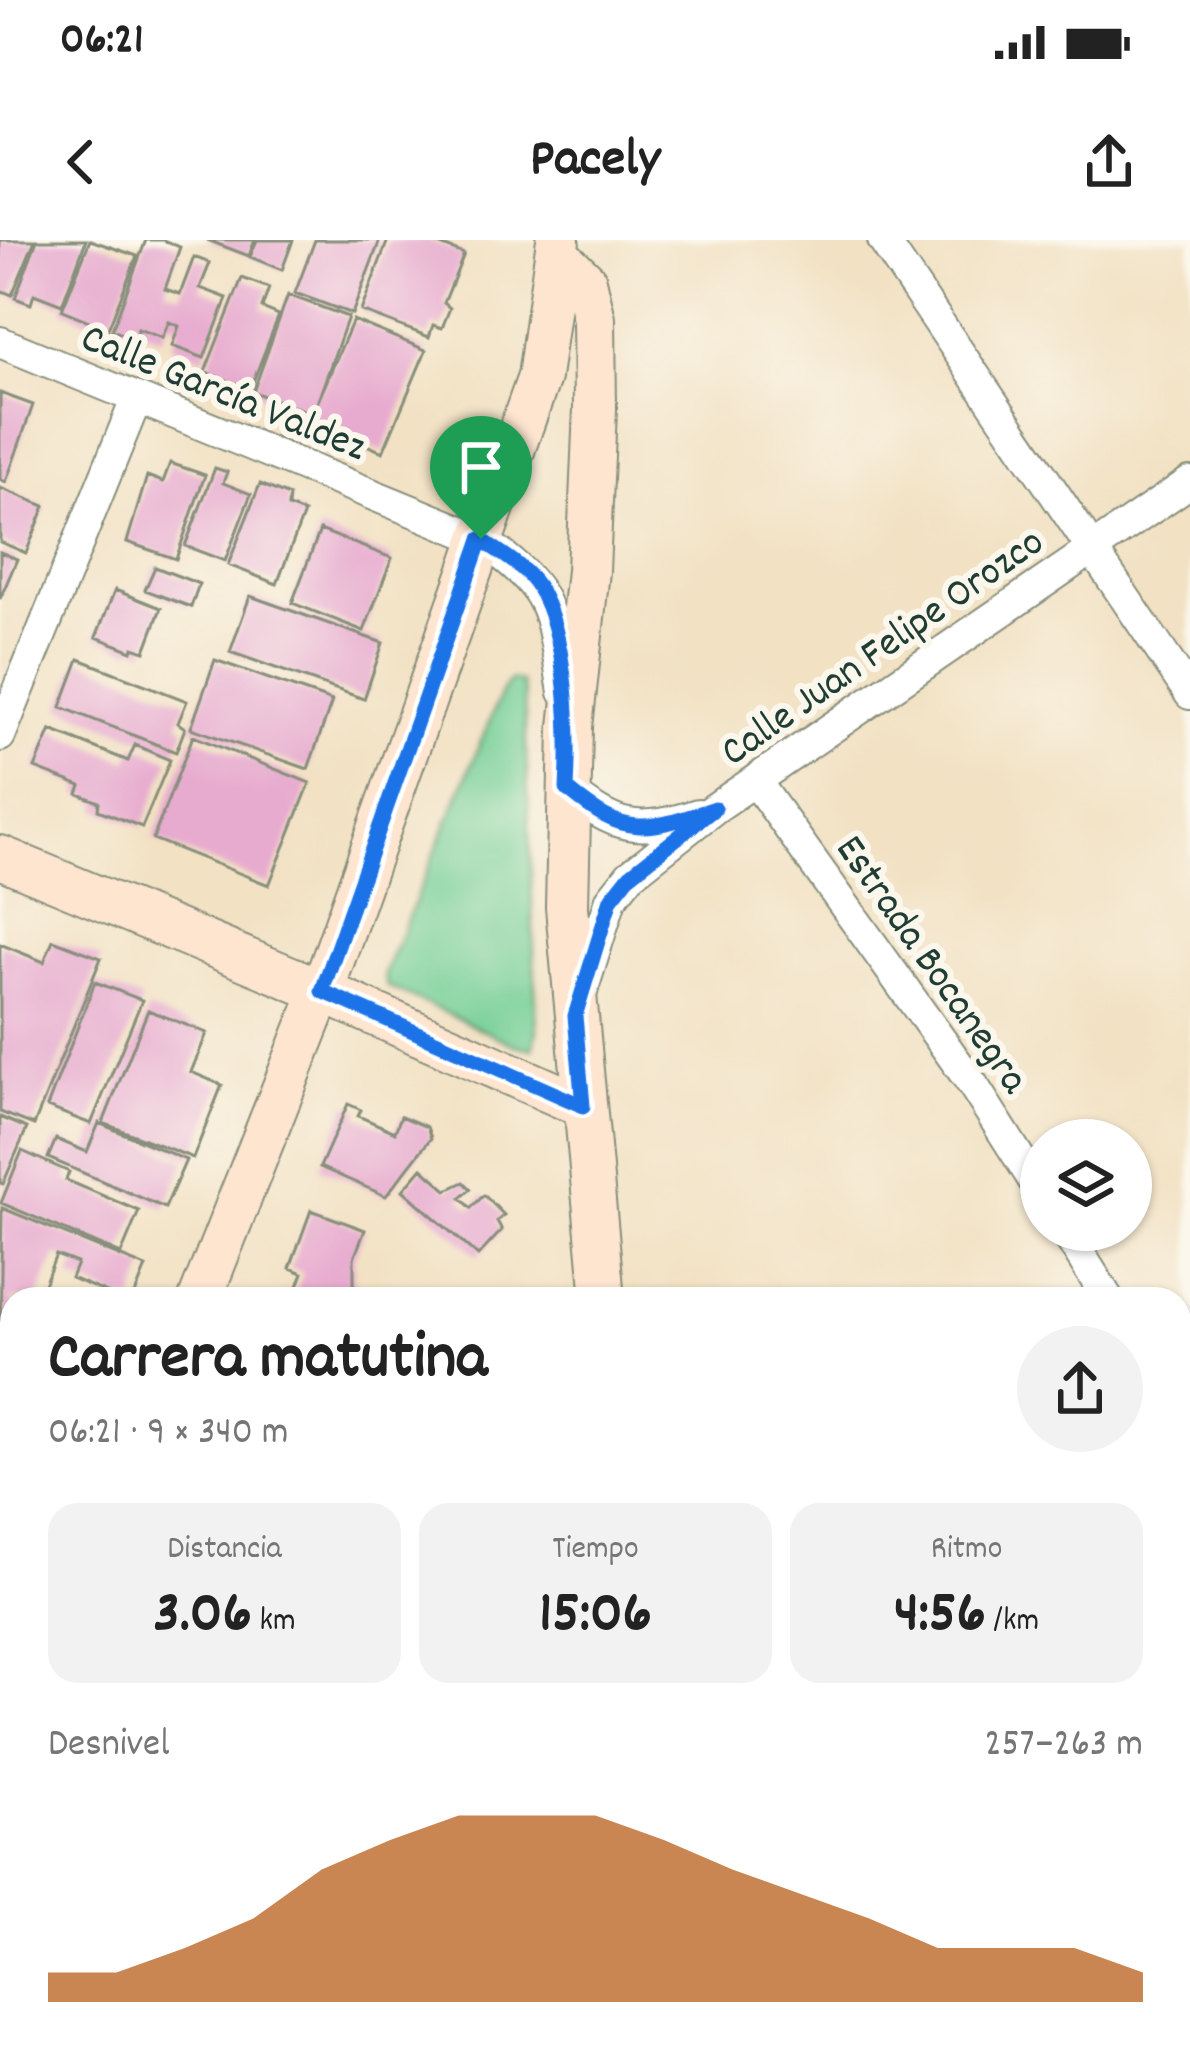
<!DOCTYPE html>
<html lang="es">
<head>
<meta charset="utf-8">
<style>
	:root { --surface:#fff; --page:#f2f2f2; --text:#222; --muted:#767676; --accent:#b45309 }
	body { margin:0; font-family:Dekko,sans-serif; background:var(--page); color:var(--text); height:100vh; display:flex; flex-direction:column; font-size:45px; white-space:nowrap }
	* { box-sizing:border-box; margin:0 }
	p { font-size:39px; color:var(--muted) }
	.icon { flex:none; width:66px; height:66px; fill:none; stroke:currentColor; stroke-width:2; stroke-linecap:round; stroke-linejoin:round }
	.map { position:relative; flex:1; overflow:hidden }
	.panel { position:absolute; left:0px; top:1047px; width:1191px; height:771px; display:flex; flex-direction:column; background:var(--surface); border-radius:36px 36px 0 0; box-shadow:0 3px 9px #0004 }
	.panel>* { flex:none }
	.fabs { position:absolute; left:1020px; top:879px; display:grid; gap:24px }
	.fabs a { display:grid; place-items:center; width:132px; height:132px; border-radius:50%; background:var(--surface); box-shadow:0 3px 9px #0004; font-size:60px }
	.pin { position:absolute; display:grid; place-items:center; width:102px; height:102px; color:#fff; margin:-123px -51px; border-radius:50% 50% 50% 0; rotate:-45deg; box-shadow:0 0 12px #0007 }
	.pin .icon { rotate:45deg }
	.round { display:grid; place-items:center; flex:none; width:126px; height:126px; border-radius:63px; background:var(--page) }
	.headline { display:flex; align-items:center; justify-content:space-between; height:204px; padding:0 48px }
	h1 { font-size:66px; font-weight:800; line-height:90px }
	.metrics { display:grid; grid-template-columns:repeat(3,1fr); gap:18px; height:204px; padding:12px 48px }
	.metrics div { display:grid; align-content:center; border-radius:30px; background:var(--page); text-align:center }
	.metrics b { font-size:60px; font-weight:800 }
	.metrics small { font-size:33px; font-weight:400 }
	.metrics p { font-size:33px }
	.chart { height:336px; padding:24px 48px }
	.chart p { display:flex; justify-content:space-between }
	.chart svg { width:100%; height:216px; margin-top:12px; fill:var(--accent); opacity:.7 }
	.status { display:flex; justify-content:space-between; align-items:center; height:84px; padding:0 60px; background:var(--surface); direction:ltr }
	.status svg { height:33px; fill:currentColor }
	header { display:flex; justify-content:space-between; align-items:center; height:156px; padding:0 48px; background:var(--surface); font-size:54px; font-weight:800 }
	.map>svg:first-child { display:block }
</style>
</head>
<body>
<div class="status"><b>06:21</b><svg viewBox="0 0 49 12"><path d="M0 12V9h3v3zM5 12V6h3v6zM10 12V3h3v9zM15 12V0h3v12zM26 1h20v11H26zM47 4h2v5h-2z"/></svg></div>
<header><svg class="icon" aria-label="back" viewBox="0 0 24 24"><path d="M15 5l-7 7 7 7"/></svg>Pacely<svg class="icon" aria-label="share" viewBox="0 0 24 24"><path d="M12 15V3M7 8l5-5 5 5M5 13v7h14v-7"/></svg></header>
<div class="map">
<svg width="1190" height="1816" viewBox="0 0 1190 1816">
	<rect width="100%" height="100%" fill="#fbf7ec"/>
	<filter id="ink" filterUnits="userSpaceOnUse"><feTurbulence type="fractalNoise" baseFrequency=".00833" numOctaves="2"/><feDisplacementMap in="SourceGraphic" scale="24" xChannelSelector="R" yChannelSelector="G"/><feConvolveMatrix kernelMatrix="1 2 1 2 8 2 1 2 1" color-interpolation-filters="sRGB"/></filter>
	<filter id="wash" filterUnits="userSpaceOnUse"><feTurbulence type="fractalNoise" baseFrequency=".004" numOctaves="4" result="noise"/><feDisplacementMap in="SourceGraphic" scale="48" xChannelSelector="R" yChannelSelector="G"/><feGaussianBlur stdDeviation="2.7" result="paint"/><feColorMatrix in="noise" values="0 0 0 0 0 0 0 0 0 0 0 0 0 0 0 0 0 1.4 0 .05"/><feComposite in="paint" operator="in"/></filter>
	<g filter="url(#wash)">
		<rect width="100%" height="100%" fill="#f2e1c3"/>
		<path fill="#76cf96" stroke="#4a8665" stroke-width="3" d="M510,440l11,2 3,12 13,338 -4,17 -18,-4 -128,-59 -3,-11 118,-284z"/>
		<g id="blocks">
			<path fill="#e7abcf" d="M0,0h35l-23,55 -12,-5z
				M37,0h49l-24,65 -28,-11 -3,10 -16,-6z
				M90,0l47,16 -29,73 -46,-19z
				M146,0h17l17,7 -15,42 15,5 14,-37 16,6 -10,25 27,10 -23,60 -32,-12 7,-20 -10,-4 -7,16 -24,-9 -3,10 -23,-9z
				M207,0h48l-6,16z
				M257,0h36l-11,30 -32,-13z
				M315,0h65l-28,74 -57,-21z
				M388,0h40l36,14 -20,49 6,5 -8,20 -9,-3 -4,12 -68,-26z
				M242,38l27,10 -7,20 17,7 -29,74 -45,-17z
				M288,55l60,22 -32,89 37,-86 73,30 -43,102 -72,-30 3,-8 -61,-22z
				M0,153l33,12 -27,77 -6,-3z
				M170,223l35,12 -29,84 -49,-17 20,-66 16,6z
				M215,228l12,4 -4,11 28,11 -26,67 -40,-15z
				M260,244l29,12 -1,11 16,6 -27,71 -49,-19z
				M0,248l45,18 -19,47 -26,-11z
				M320,290l72,28 -28,73 -72,-28z
				M0,312l17,7 -17,40z
				M155,327l44,17 -8,23 -46,-17z
				M115,350l46,18 -16,43 -12,-4 -1,4 -36,-14z
				M250,356l133,47 -19,56 -134,-47z
				M79,419l108,42 -9,22 7,5 -9,24 -115,-45z
				M215,420l117,41 -24,68 -117,-41z
				M51,490l77,31 7,-16 35,15 -28,67 -44,-17 1,-8 -21,-8 3,-8 -46,-18z
				M193,496l117,47 -41,102 -116,-46z
				M53,700l48,18 -67,167 -34,-13v-168l44,18z
				M95,742l47,18 -51,124 -44,-17z
				M148,770l59,23 -16,39 31,13 -29,73 -90,-35z
				M348,864l13,6 -3,6 37,16 6,-16 26,11 4,11 -45,58 -66,-29z
				M0,877l27,11 -24,56 -3,-1z
				M99,883l87,37 -21,48 -117,-50 8,-19 31,13z
				M22,911l47,21 -3,8 73,31 -18,43 -120,-51z
				M422,928l25,22 17,-8 7,7 -10,9 10,10 13,-13 20,20 -7,6 5,9 -24,26 -75,-66z
				M2,968l144,59 -13,32h-12l-50,-21 6,-15 -21,-8 -18,44h-26v39l-12,-5z
				M311,970l54,20 -11,28v41h-61l10,-26 -13,-5z
				M4,1107l8,3v48l-12,-4z
				M4,1160l8,3v67l-12,29v-92z"/>
		</g>
	</g>
	<g filter="url(#ink)">
		<use href="#blocks" fill-opacity="0" stroke="#888f7c" stroke-width="3"/>
		<g fill="none" stroke-linecap="round" stroke-linejoin="round">
			<g stroke="#888f7c" stroke-width="34">
				<path id="street" d="M883,0l307,454
					M0,102l481,197c74,54 68,66 83,153
					M0,496l136,-336
					M756,542l217,303 68,107
					M567,549c48,40 71,45 131,25
					M581,755l30,-96 19,-24 85,-67 475,-326
					M1065,990l43,69
					M1179,1171l11,17
					M1179,1259l11,-8
					M0,1377l12,5"/>
			</g>
			<g stroke="#888f7c" stroke-width="46">
				<path id="secondary" d="M557,14l28,27 9,38 1,90 -7,162 -17,156 -4,180 36,392
					M0,617l322,134 261,115
					M200,1059l122,-308 217,-614 19,-137
					M0,1558l12,-29
					M0,1737l12,5
					M170,1806l25,10
					M725,1806l2,10
					M1157,1816l14,-10"/>
			</g>
			<use href="#street" stroke="#fff" stroke-width="30"/>
			<use href="#secondary" stroke="#fde5d0" stroke-width="42"/>
		</g>
	</g>
	<g fill="none" stroke-linecap="round" stroke-linejoin="round" filter="url(#ink)">
		<g stroke="#fff" stroke-width="24">
			<path id="route" d="M481,299c19,14 44,27 57,48 30,47 32,148 29,202 59,49 78,43 148,19l-85,67 -19,24 -36,117 8,90 -261,-115z"/>
		</g>
		<use href="#route" stroke="#1a73e8" stroke-width="15"/>
	</g>
	<g text-anchor="middle" stroke-width="12" stroke-linejoin="round" paint-order="stroke">
		<g font-size="42" fill="#1f3d34" stroke="#fbf7ec">
			<text transform="translate(225 149) rotate(22)" y="15">Calle García Valdez</text>
			<text transform="translate(880 404) rotate(-35)" y="15">Calle Juan Felipe Orozco</text>
			<text transform="translate(935 722) rotate(55)" y="15">Estrada Bocanegra</text>
		</g>
	</g>
</svg>
<div class="fabs">
<a><svg class="icon" aria-label="layers" viewBox="0 0 24 24"><path d="M12 4l9 5-9 5-9-5zM3 14l9 5 9-5"/></svg></a>
</div>
<div class="pin" style="left:481px;top:299px;background:#1e9e55"><svg class="icon" aria-label="arrive" viewBox="0 0 24 24"><path d="M6 21V4h12l-3 4 3 4H6"/></svg></div>
<section class="panel">
<div class="headline"><div><h1>Carrera matutina</h1><p>06:21 · 9 × 340 m</p></div><a class="round"><svg class="icon" aria-label="share" viewBox="0 0 24 24"><path d="M12 15V3M7 8l5-5 5 5M5 13v7h14v-7"/></svg></a></div>
<div class="metrics">
<div><p>Distancia</p><b>3.06<small> km</small></b></div>
<div><p>Tiempo</p><b>15:06</b></div>
<div><p>Ritmo</p><b>4:56<small> /km</small></b></div>
</div>
<div class="chart"><p><span>Desnivel</span>257–263 m</p>
<svg viewBox="0 0 160 44" preserveAspectRatio="none"><path d="M0 44V38L10 38L20 33L30 27L40 17L50 11L60 6L70 6L80 6L90 11L100 17L110 22L120 27L130 33L140 33L150 33L160 38V44z"/></svg>
</div>
</section>
</div>
</body>
</html>
